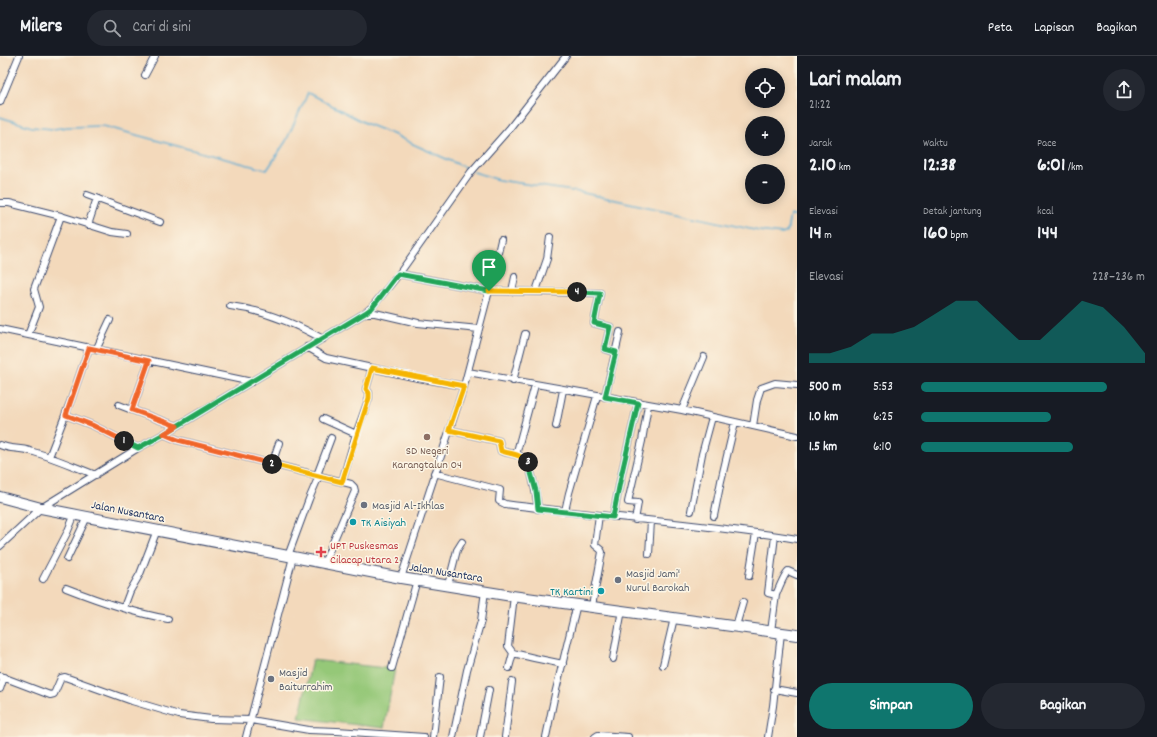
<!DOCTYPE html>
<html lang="id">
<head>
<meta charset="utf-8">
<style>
	:root { --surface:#171b24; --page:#242831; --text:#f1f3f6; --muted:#9ea1a6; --line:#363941; --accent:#0f766e }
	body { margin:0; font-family:Dekko,sans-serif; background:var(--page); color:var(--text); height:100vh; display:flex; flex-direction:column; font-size:15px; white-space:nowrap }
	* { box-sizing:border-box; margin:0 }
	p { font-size:13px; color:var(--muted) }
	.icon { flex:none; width:22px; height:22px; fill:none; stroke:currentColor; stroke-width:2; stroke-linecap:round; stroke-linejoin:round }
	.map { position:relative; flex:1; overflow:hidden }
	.side { display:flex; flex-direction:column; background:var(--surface); width:360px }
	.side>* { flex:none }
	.tools { position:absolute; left:745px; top:12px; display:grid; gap:8px }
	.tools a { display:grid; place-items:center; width:40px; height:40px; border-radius:50%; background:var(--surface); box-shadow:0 2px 10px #0003; font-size:20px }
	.pin { position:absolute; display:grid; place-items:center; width:34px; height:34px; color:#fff; margin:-41px -17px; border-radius:50% 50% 50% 0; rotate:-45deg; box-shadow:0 0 4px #0007 }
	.pin .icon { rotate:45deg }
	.km { position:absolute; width:20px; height:20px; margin:-10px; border-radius:50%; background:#222; color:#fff; font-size:11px; line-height:20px; text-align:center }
	.round { display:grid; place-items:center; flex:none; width:42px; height:42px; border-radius:21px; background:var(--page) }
	.head { display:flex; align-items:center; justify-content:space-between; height:68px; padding:0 12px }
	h1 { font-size:22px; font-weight:700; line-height:30px }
	.metrics { display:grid; grid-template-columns:repeat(3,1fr); gap:6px; height:68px; padding:4px 12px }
	.metrics div { display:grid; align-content:center }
	.metrics b { font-size:20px; font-weight:700 }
	.metrics small { font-size:11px; font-weight:400 }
	.metrics p { font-size:11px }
	.chart { height:112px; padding:8px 12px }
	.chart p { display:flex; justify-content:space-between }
	.chart svg { width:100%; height:72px; margin-top:4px; fill:var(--accent); opacity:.7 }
	.action { display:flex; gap:8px; margin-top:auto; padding:8px 12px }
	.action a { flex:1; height:46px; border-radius:24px; background:var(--accent); color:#fff; font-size:16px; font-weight:700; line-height:46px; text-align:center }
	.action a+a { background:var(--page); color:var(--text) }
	ul { padding:0 12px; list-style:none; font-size:13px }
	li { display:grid; grid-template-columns:64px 48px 1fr; align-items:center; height:30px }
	li i { height:10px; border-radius:5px; background:var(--accent) }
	header { display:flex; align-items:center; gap:24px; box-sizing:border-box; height:56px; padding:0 20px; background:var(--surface); border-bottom:1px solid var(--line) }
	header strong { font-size:19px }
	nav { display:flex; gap:22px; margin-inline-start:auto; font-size:14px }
	.search { width:280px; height:36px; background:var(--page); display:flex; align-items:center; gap:10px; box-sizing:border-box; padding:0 14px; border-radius:22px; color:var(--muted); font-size:15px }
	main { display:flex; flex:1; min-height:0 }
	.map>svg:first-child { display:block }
</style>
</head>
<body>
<header>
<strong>Milers</strong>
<div class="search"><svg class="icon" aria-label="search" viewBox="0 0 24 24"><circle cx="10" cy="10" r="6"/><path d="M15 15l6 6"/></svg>Cari di sini</div>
<nav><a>Peta</a><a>Lapisan</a><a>Bagikan</a></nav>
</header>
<main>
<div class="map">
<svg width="797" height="681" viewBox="0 0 797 681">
	<rect width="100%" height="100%" fill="#fcf5e5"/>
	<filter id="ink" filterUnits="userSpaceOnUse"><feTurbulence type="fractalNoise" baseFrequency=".025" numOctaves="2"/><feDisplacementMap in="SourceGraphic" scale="8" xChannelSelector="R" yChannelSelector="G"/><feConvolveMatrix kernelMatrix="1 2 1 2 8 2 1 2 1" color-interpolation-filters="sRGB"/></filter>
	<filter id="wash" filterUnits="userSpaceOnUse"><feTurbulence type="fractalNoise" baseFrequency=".012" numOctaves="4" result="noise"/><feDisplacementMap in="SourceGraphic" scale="16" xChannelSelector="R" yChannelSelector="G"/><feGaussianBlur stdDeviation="0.9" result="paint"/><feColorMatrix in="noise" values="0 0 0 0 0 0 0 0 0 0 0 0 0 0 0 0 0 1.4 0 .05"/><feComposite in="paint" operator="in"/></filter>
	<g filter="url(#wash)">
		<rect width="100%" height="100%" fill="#f3d9bb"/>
		<path fill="#95c878" stroke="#587c6b" d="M312,604l83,9 -11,59 -85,-10z"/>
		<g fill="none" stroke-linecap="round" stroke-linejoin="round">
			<path stroke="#55aad1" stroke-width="1.5" d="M0,61l32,10 21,2 15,-2 35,-1 164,44 19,-29 22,-48 59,31 28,11 20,10 56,25
				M474,116l25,8 80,12 180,39 23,3 5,-2 3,-17 7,2"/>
		</g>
	</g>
	<g filter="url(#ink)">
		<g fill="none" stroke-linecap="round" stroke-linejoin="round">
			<g stroke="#3b486c" stroke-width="8">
				<path id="minor" d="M145,19l10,-19
					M0,46l19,-46
					M87,139l73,27
					M0,147h9l52,13 51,16 15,2
					M88,169l9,-27
					M501,184l-12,51 111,2 -6,30 16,4 -5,22 10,3
					M399,218l90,17 -25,95 -63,192
					M512,235l3,-14
					M536,235l11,-32 3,-22
					M230,250c33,4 64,17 93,33
					M365,257h10l43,10 61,6
					M0,273l252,53
					M28,279l11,-28 -5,-18 27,-73
					M307,291l19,11 87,19 51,9
					M96,294l14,-30
					M468,316l214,38 115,26
					M513,325l12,-47
					M605,341l15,-65
					M119,349l13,5 17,-49
					M132,354l45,16
					M682,354l22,-53
					M66,359l26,10 46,23
					M323,363l33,15 13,-36v-5l-3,-4 6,-21
					M556,370l7,-36
					M753,370l4,-26 4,-12 14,-5 22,2
					M449,374l50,11 2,10c8,3 18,2 24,8 6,5 12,41 13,50
					M164,378l14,6 173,44 3,3 1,4 -31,72
					M0,389c11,5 19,2 30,6 23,6 44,16 66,24
					M516,399l19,-70
					M49,401l22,-57 18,-52
					M272,408l7,-21
					M434,417l66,17 -1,11 6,3c97,13 195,19 292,35
					M317,419l14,-37
					M342,426l14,-48
					M565,455l4,-18 28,-97
					M691,455l11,-57 10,-37
					M714,460l7,-35 14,-59
					M613,461l9,-45 16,-69
					M635,464l3,-17 -10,-1 14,-61 6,-36
					M0,490l41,-38 97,-60 26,-14 201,-121 7,-6 27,-33 72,-102 38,-43 57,-73
					M649,498l2,-33
					M288,500l21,-57 10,-23
					M67,503l20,-42
					M749,520l7,-43
					M43,523l24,-46 8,-19
					M448,529l9,-35 5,-8
					M66,532c33,13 68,25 102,31
					M776,539c2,-5 8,-20 12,-24l9,4
					M592,550l10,-54 -1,-2 -6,-5 4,-30
					M124,551l6,-16 10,-17 17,-44
					M736,570l7,-24
					M771,575l5,-36 -8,-2 7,-57
					M513,597l21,5 29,6
					M613,603l9,-49
					M663,609l11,-47
					M392,612l25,-88
					M509,612l4,-15 -5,-7 6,-50
					M0,620l50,19 4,-1 7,-16 4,-1 67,24 47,14 32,4 40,1 58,10 28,1 87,6
					M0,633l4,-12
					M774,633l23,4
					M246,681l47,-180
					M433,681l7,-60
					M453,681l14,-67 14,-49 4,-30
					M480,681l9,-47
					M505,681l7,-55
					M546,681l9,-43 22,-90
					M595,681l3,-2 30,2
					M768,681l5,-31 8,-73"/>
			</g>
			<g stroke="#3b486c" stroke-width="12">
				<path id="trunk" d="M0,441l41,11 360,70 111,18 285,39"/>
			</g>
			<use href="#minor" stroke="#fff" stroke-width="6"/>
			<use href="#trunk" stroke="#fff" stroke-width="10"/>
		</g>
	</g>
	<g fill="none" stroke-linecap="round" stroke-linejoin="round" filter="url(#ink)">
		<g stroke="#fff" stroke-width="8">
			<path id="split-1" d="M124,385l14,7 26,-14 201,-121 7,-5 26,-34 91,17"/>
		</g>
		<g stroke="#fff" stroke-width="8">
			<path id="split-2" d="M124,385l-32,-16 -26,-10 23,-67 60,13 -17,49 45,16 -13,8 14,6 94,24"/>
		</g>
		<g stroke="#fff" stroke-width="8">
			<path id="split-3" d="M272,408l70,18 27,-84v-5l-3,-4 6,-21 92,18 -15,44 50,11 2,10c9,3 20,3 27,11"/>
		</g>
		<g stroke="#fff" stroke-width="8">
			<path id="split-4" d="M528,406l8,29 2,18 75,8 9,-45 16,-69 -33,-6 11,-45 -11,-3 5,-22 -16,-4 6,-30 -23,-1"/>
		</g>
		<g stroke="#fff" stroke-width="8">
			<path id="split-5" d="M489,235l88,1"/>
		</g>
		<use href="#split-1" stroke="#22a559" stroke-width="5"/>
		<use href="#split-2" stroke="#f0652b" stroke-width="5"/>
		<use href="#split-3" stroke="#f5b400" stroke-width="5"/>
		<use href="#split-4" stroke="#22a559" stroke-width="5"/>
		<use href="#split-5" stroke="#f5b400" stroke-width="5"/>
	</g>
	<circle fill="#8d6e63" stroke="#fcf5e5" stroke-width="1.5" cx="427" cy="381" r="4"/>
	<g fill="#6b7280" stroke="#fcf5e5" stroke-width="1.5">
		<circle cx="364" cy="449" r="4"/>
		<circle cx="618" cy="524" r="4"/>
		<circle cx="271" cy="623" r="4"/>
	</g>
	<g fill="#0f9aa8" stroke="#fcf5e5" stroke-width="1.5">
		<circle cx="353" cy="466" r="4"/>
		<circle cx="601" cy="535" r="4"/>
	</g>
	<path fill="#e0444e" stroke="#fcf5e5" stroke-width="1.5" d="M319 490h4v4h4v4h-4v4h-4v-4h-4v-4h4z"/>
	<g text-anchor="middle" stroke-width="3" stroke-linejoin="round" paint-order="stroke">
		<g font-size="12" fill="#785e54" stroke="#fcf5e5">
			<text x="427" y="398">SD Negeri<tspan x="427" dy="14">Karangtalun 04</tspan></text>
		</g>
		<g font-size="12" fill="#5b616d" stroke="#fcf5e5" text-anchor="start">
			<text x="372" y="453">Masjid Al-Ikhlas</text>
			<text x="626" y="521">Masjid Jami'<tspan x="626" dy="14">Nurul Barokah</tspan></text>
			<text x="279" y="620">Masjid<tspan x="279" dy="14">Baiturrahim</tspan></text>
		</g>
		<g font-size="12" fill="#1b2f5e" stroke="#fcf5e5">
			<text transform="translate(128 455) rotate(11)" y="4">Jalan Nusantara</text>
			<text transform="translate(446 516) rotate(9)" y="4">Jalan Nusantara</text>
		</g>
		<g font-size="12" fill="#0d838f" stroke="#fcf5e5" text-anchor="start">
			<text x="361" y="470">TK Aisiyah</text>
			<text x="593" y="539" text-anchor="end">TK Kartini</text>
		</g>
		<g font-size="12" fill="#be3a42" stroke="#fcf5e5" text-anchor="start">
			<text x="330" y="493">UPT Puskesmas<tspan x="330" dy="14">Cilacap Utara 2</tspan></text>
		</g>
	</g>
</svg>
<div class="tools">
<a><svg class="icon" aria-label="locate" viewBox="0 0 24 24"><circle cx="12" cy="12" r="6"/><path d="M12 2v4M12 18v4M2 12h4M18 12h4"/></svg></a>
<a>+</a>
<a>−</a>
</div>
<div class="pin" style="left:489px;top:235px;background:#1e9e55"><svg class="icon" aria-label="arrive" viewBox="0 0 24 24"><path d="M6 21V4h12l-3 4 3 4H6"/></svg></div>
<b class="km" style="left:124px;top:385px">1</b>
<b class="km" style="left:272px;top:408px">2</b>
<b class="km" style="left:528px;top:406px">3</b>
<b class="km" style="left:577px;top:236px">4</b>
</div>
<section class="side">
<div class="head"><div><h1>Lari malam</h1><p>21:22</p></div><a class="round"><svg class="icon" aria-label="share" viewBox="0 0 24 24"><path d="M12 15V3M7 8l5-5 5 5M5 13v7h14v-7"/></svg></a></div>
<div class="metrics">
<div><p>Jarak</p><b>2.10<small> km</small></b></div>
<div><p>Waktu</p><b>12:38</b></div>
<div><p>Pace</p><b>6:01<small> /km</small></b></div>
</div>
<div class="metrics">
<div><p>Elevasi</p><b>14<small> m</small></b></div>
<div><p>Detak jantung</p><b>160<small> bpm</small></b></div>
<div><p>kcal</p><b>144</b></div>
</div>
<div class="chart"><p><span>Elevasi</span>228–236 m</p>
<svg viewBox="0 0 160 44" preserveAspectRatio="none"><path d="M0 44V38L10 38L20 34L30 26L40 26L50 22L60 14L70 6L80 6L90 18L100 30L110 30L120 18L130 6L140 10L150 22L160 38V44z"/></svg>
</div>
<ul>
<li><b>500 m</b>5:53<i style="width:83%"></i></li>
<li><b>1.0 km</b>6:25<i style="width:58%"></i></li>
<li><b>1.5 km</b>6:10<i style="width:68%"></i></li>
</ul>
<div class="action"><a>Simpan</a><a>Bagikan</a></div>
</section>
</main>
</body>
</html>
